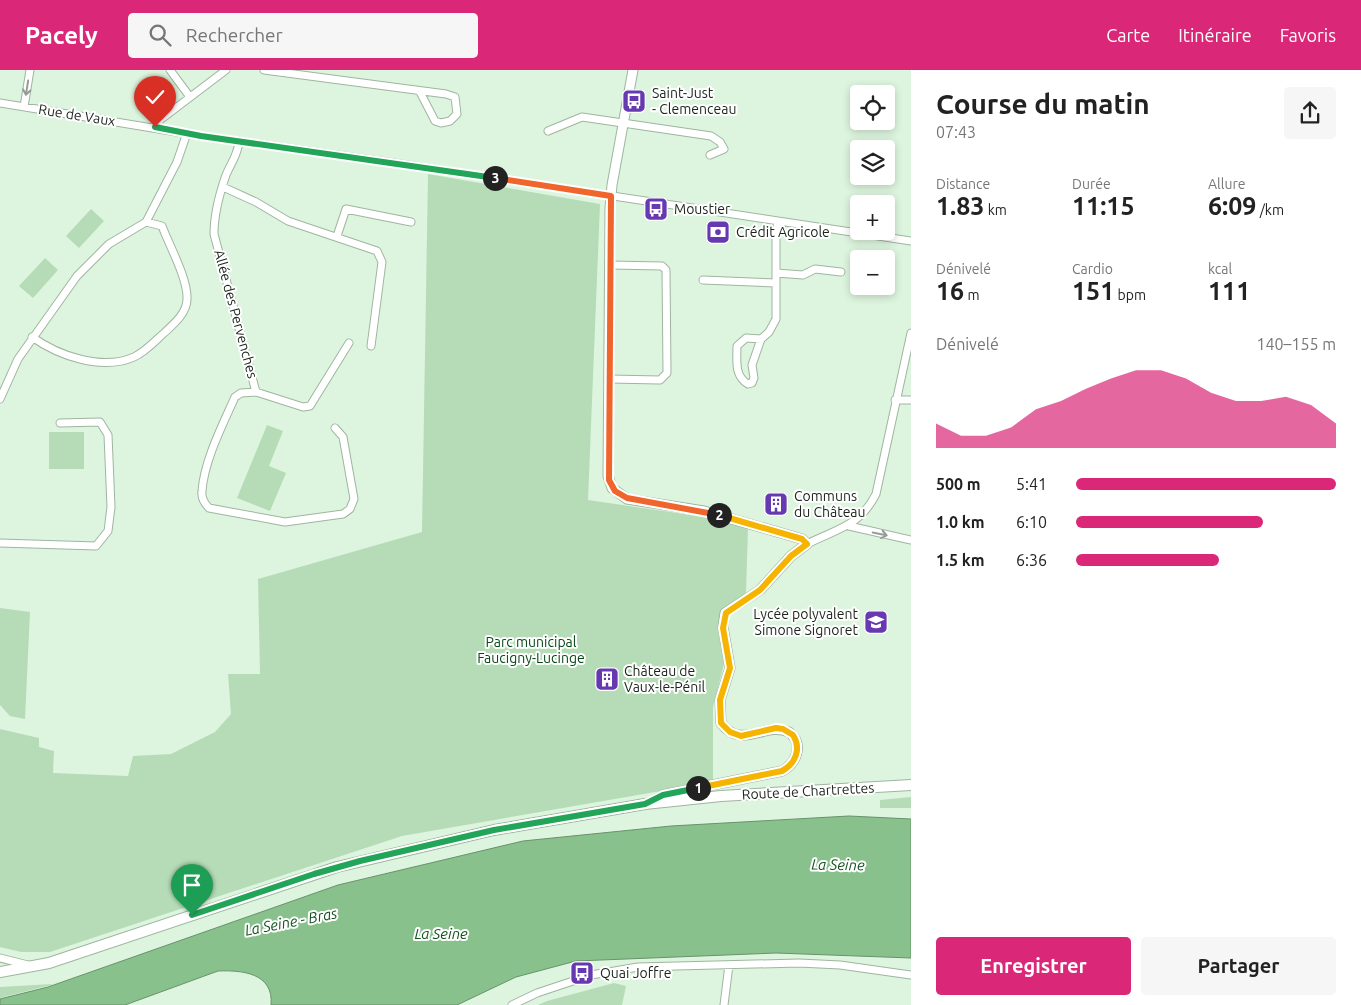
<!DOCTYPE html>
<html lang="fr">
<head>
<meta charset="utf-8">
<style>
	:root { --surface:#fff; --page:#f6f6f6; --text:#222; --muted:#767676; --accent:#db2777 }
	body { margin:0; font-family:Ubuntu,sans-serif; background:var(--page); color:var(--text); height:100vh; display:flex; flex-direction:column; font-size:19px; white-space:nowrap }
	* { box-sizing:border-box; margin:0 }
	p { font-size:16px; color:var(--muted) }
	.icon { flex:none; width:28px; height:28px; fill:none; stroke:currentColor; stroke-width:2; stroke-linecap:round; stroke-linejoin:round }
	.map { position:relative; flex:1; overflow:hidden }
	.side { display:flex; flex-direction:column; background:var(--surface); width:450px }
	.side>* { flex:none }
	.tools { position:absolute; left:850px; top:15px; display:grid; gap:10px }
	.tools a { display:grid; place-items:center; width:45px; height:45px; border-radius:5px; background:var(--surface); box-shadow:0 2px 8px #0003; font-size:25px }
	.pin { position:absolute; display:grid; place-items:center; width:42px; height:42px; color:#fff; margin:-51px -21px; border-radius:50% 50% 50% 0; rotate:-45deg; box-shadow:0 0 5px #0007 }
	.pin .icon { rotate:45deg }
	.km { position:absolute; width:25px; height:25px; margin:-12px; border-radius:50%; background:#222; color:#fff; font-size:14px; line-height:25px; text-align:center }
	.round { display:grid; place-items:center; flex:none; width:52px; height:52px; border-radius:5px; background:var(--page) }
	.summary { display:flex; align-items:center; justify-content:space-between; height:85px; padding:0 25px }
	h1 { font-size:28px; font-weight:700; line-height:38px }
	.figures { display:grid; grid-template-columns:repeat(3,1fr); gap:8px; height:85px; padding:5px 25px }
	.figures div { display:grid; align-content:center }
	.figures b { font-size:25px; font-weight:700 }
	.figures small { font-size:14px; font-weight:400 }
	.figures p { font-size:14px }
	.chart { height:140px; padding:10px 25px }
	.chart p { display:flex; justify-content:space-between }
	.chart svg { width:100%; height:90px; margin-top:5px; fill:var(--accent); opacity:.7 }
	.action { display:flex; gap:10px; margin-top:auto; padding:10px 25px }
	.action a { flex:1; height:58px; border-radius:5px; background:var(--accent); color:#fff; font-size:20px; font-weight:700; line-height:58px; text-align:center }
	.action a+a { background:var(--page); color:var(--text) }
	ul { padding:0 25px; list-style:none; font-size:16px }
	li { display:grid; grid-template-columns:80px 60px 1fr; align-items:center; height:38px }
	li i { height:12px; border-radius:6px; background:var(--accent) }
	header { display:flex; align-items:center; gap:30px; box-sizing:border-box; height:70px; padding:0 25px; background:var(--accent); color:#fff }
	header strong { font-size:24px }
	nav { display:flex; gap:28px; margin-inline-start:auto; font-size:18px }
	.search { width:350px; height:45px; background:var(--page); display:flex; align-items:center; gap:12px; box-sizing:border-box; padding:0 18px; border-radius:5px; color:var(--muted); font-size:19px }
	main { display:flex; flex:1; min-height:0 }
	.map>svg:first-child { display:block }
</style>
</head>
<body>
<header>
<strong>Pacely</strong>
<div class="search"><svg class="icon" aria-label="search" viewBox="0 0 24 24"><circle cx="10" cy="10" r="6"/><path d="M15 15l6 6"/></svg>Rechercher</div>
<nav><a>Carte</a><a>Itinéraire</a><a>Favoris</a></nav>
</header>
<main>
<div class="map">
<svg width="911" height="935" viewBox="0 0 911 935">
	<rect width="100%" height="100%" fill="#ddf5de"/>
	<path fill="#b5dcb7" d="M428,104l172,30 -12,296 137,20 23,7 -2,66 -23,18 2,49 -12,47v75l-311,54 -352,116h-29l-21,-5v-218l39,9v9l15,4 -1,22 75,3 5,-20 38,-2 44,-22 16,-18 -3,-40h32l-2,-95 164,-47z
		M91,139l13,12 -25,27 -13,-12z
		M45,188l13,12 -25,28 -14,-12z
		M267,355l16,6 -14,35 17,7 -16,38 -33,-13z
		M49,362h35v37h-35z
		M0,538l30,4 -5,107 -15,-3 -10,-11z
		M911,727v11h-31v-8z
		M614,913l12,3 -4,19h-84l9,-4z
		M52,914l-1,1 -51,13v-11z"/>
	<path fill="#89c18d" stroke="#68926b" d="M849,746l62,3v139l-135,-5 -200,8 -60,16 -59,28h-186c3,-32 -29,-35 -53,-34l-93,34h-125v-6l48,-12 290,-102 185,-44 148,-15z"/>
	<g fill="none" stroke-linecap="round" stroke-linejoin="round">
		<g stroke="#9fb5a0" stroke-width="9">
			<path id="minor" d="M170,0l20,27
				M264,0l182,24 9,3 2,17 -7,7 -9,2 -6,-2 -15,-29
				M0,33l201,33 193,27 517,78
				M24,37l6,-37
				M155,57l5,-7 66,-50
				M548,61l34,-14 129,19 9,6 4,7 -14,6
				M239,71c-1,14 -8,22 -13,34 -7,20 -12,38 -12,59l42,158 47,15 7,-1 39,-63
				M223,117l33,15 32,19 89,30 5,11 -11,84
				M337,166l9,-27 65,13
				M776,203l27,2 12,-6 26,3
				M703,210l73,3
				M32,267c27,19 70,34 102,20 11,-5 21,-16 30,-24 10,-9 23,-20 23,-34 1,-20 -18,-54 -25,-73l-16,-4
				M761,269l-9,26 2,13 -2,5 -4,1c-14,-8 -11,-24 -11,-38l9,-8 15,1 8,-7 7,-13v-85l2,-13
				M609,309l51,1 7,-7 -1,-103 -4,-4 -52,-1
				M256,322l-15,1 -6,4c-12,27 -31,64 -33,94 -1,7 2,12 7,17l76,14 58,-8 7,-5 4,-10 -11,-62 -8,-9
				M0,329l18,-40 59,-83 32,-32 37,-22 31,-60 10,-29
				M895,330h16
				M849,456l62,14
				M0,473l96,3 12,-15 3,-24 -3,-72 -8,-13 -40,1
				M807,474c30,-15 53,-18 69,-50l35,-161
				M0,888l28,7
				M512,935l25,-12 54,-18 47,-8 161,-4 41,2 71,10
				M724,935l5,-40"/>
		</g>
		<g stroke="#9fb5a0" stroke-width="11">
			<path id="tertiary" d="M633,0l-21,115 -2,23 -2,268 4,12 15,11 77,12 98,28 5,5 -16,12 -31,34 -35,23 -2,14 7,41 -10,32 1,23c21,28 43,-2 68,9 15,12 8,31 -7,39l-119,24 -14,8"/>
		</g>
		<g stroke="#9fb5a0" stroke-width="12">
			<path id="secondary" d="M0,902l49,-9 288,-96 157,-37 151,-26 76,-8 190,-11"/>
		</g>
		<use href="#minor" stroke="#fff" stroke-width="7"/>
		<use href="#tertiary" stroke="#fff" stroke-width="9"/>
		<use href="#secondary" stroke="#fff" stroke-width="10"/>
	</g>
	<defs><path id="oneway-shaft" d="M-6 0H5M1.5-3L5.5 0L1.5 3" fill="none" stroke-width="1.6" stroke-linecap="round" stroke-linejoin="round" transform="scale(1.25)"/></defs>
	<g stroke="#989c98">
		<use href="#oneway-shaft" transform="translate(27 18) rotate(99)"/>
		<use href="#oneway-shaft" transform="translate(880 464) rotate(12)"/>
	</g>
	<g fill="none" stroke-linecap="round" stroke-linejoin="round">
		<g stroke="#fff" stroke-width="10">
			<path id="split-1" d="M192,845l122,-41 46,-13 134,-31 151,-26 18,-9 35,-7"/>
		</g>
		<g stroke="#fff" stroke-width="10">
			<path id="split-2" d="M698,718l84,-17c13,-7 20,-22 11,-36l-10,-6 -7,-1 -35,8 -11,-4 -9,-9 -1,-23 10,-32 -7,-40 3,-15 34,-23 31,-34 16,-12 -5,-5 -83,-24"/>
		</g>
		<g stroke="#fff" stroke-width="10">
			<path id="split-3" d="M495,108l116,18 -2,284 6,11 12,7 92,17"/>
		</g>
		<g stroke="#fff" stroke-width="10">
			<path id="split-4" d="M155,57l46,9 294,42"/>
		</g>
		<use href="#split-1" stroke="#22a559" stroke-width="6"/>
		<use href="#split-2" stroke="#f5b400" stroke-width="6"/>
		<use href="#split-3" stroke="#f0652b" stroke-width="6"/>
		<use href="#split-4" stroke="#22a559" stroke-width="6"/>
	</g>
	<defs>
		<g id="bus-square" transform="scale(1.25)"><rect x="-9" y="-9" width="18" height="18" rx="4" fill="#6739b0" stroke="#fff"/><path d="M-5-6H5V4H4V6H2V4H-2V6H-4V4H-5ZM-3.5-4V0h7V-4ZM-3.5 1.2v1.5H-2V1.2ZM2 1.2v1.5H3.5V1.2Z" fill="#fff"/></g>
		<g id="bank-square" transform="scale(1.25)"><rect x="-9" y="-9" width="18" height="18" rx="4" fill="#6739b0" stroke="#fff"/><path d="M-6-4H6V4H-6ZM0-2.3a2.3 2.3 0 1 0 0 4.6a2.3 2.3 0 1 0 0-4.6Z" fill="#fff"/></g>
		<g id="building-square" transform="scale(1.25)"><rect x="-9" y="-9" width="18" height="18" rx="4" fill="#6739b0" stroke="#fff"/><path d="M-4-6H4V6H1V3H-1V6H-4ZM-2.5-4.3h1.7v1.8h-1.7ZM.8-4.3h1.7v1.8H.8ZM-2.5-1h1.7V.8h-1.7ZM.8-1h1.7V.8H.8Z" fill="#fff"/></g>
		<g id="school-square" transform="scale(1.25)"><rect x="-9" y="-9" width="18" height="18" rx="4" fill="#6739b0" stroke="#fff"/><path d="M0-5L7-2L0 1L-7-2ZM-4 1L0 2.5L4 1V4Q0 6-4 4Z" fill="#fff"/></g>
	</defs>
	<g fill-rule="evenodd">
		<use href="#bus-square" x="634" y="31"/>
		<use href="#bus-square" x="656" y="139"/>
		<use href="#bank-square" x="718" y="162"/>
		<use href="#building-square" x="776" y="434"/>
		<use href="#school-square" x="876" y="552"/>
		<use href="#building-square" x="607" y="609"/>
		<use href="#bus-square" x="582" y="903"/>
	</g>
	<g text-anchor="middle" stroke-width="4" stroke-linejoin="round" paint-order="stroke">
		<g font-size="14" fill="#1b231b" stroke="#fff" text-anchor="start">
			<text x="652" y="28">Saint-Just<tspan x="652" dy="16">- Clemenceau</tspan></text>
			<text x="674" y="144">Moustier</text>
			<text x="736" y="167">Crédit Agricole</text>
			<text x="794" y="431">Communs<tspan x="794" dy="16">du Château</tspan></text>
			<text x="858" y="549" text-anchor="end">Lycée polyvalent<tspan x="858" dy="16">Simone Signoret</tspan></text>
			<text x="624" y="606">Château de<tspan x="624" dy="16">Vaux-le-Pénil</tspan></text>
			<text x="600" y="908">Quai Joffre</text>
		</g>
		<g font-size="14" fill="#1b231b" stroke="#fff">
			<text transform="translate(77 45) rotate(9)" y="5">Rue de Vaux</text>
			<text transform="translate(236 244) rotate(75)" y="5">Allée des Pervenches</text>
			<text transform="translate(808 721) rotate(-3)" y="5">Route de Chartrettes</text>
		</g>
		<g font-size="14" fill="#074716" stroke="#fff">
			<text x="531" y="577">Parc municipal<tspan x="531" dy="16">Faucigny-Lucinge</tspan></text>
		</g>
		<g font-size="15" font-style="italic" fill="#165120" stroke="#fff">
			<text transform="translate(838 795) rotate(1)" y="5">La Seine</text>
			<text transform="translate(291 852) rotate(-11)" y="5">La Seine - Bras</text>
			<text x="441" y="869">La Seine</text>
		</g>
	</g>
</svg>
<div class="tools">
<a><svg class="icon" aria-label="locate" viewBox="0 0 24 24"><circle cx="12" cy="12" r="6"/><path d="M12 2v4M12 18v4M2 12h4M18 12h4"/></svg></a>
<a><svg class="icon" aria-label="layers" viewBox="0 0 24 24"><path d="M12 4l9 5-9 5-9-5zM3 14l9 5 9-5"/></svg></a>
<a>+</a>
<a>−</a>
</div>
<div class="pin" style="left:192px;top:845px;background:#1e9e55"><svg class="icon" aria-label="arrive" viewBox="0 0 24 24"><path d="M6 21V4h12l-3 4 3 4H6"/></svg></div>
<div class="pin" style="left:155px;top:57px;background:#d93025"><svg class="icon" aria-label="check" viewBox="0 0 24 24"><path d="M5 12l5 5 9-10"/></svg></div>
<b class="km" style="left:698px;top:718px">1</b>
<b class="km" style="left:719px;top:445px">2</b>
<b class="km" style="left:495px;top:108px">3</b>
</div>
<section class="side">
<div class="summary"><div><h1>Course du matin</h1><p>07:43</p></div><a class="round"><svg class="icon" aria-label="share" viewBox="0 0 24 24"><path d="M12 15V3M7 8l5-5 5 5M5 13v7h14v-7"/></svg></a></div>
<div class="figures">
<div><p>Distance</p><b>1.83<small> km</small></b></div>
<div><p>Durée</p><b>11:15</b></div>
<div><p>Allure</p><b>6:09<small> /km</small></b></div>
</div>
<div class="figures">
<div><p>Dénivelé</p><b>16<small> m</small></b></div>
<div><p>Cardio</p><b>151<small> bpm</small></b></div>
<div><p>kcal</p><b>111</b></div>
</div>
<div class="chart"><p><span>Dénivelé</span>140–155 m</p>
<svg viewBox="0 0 160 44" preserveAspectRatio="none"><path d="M0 44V32L10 38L20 38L30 34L40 25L50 21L60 15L70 10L80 6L90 6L100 10L110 17L120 21L130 21L140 19L150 23L160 32V44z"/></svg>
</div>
<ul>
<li><b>500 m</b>5:41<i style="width:100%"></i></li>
<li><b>1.0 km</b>6:10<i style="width:72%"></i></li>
<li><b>1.5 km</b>6:36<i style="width:55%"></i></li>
</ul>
<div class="action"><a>Enregistrer</a><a>Partager</a></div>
</section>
</main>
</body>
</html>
